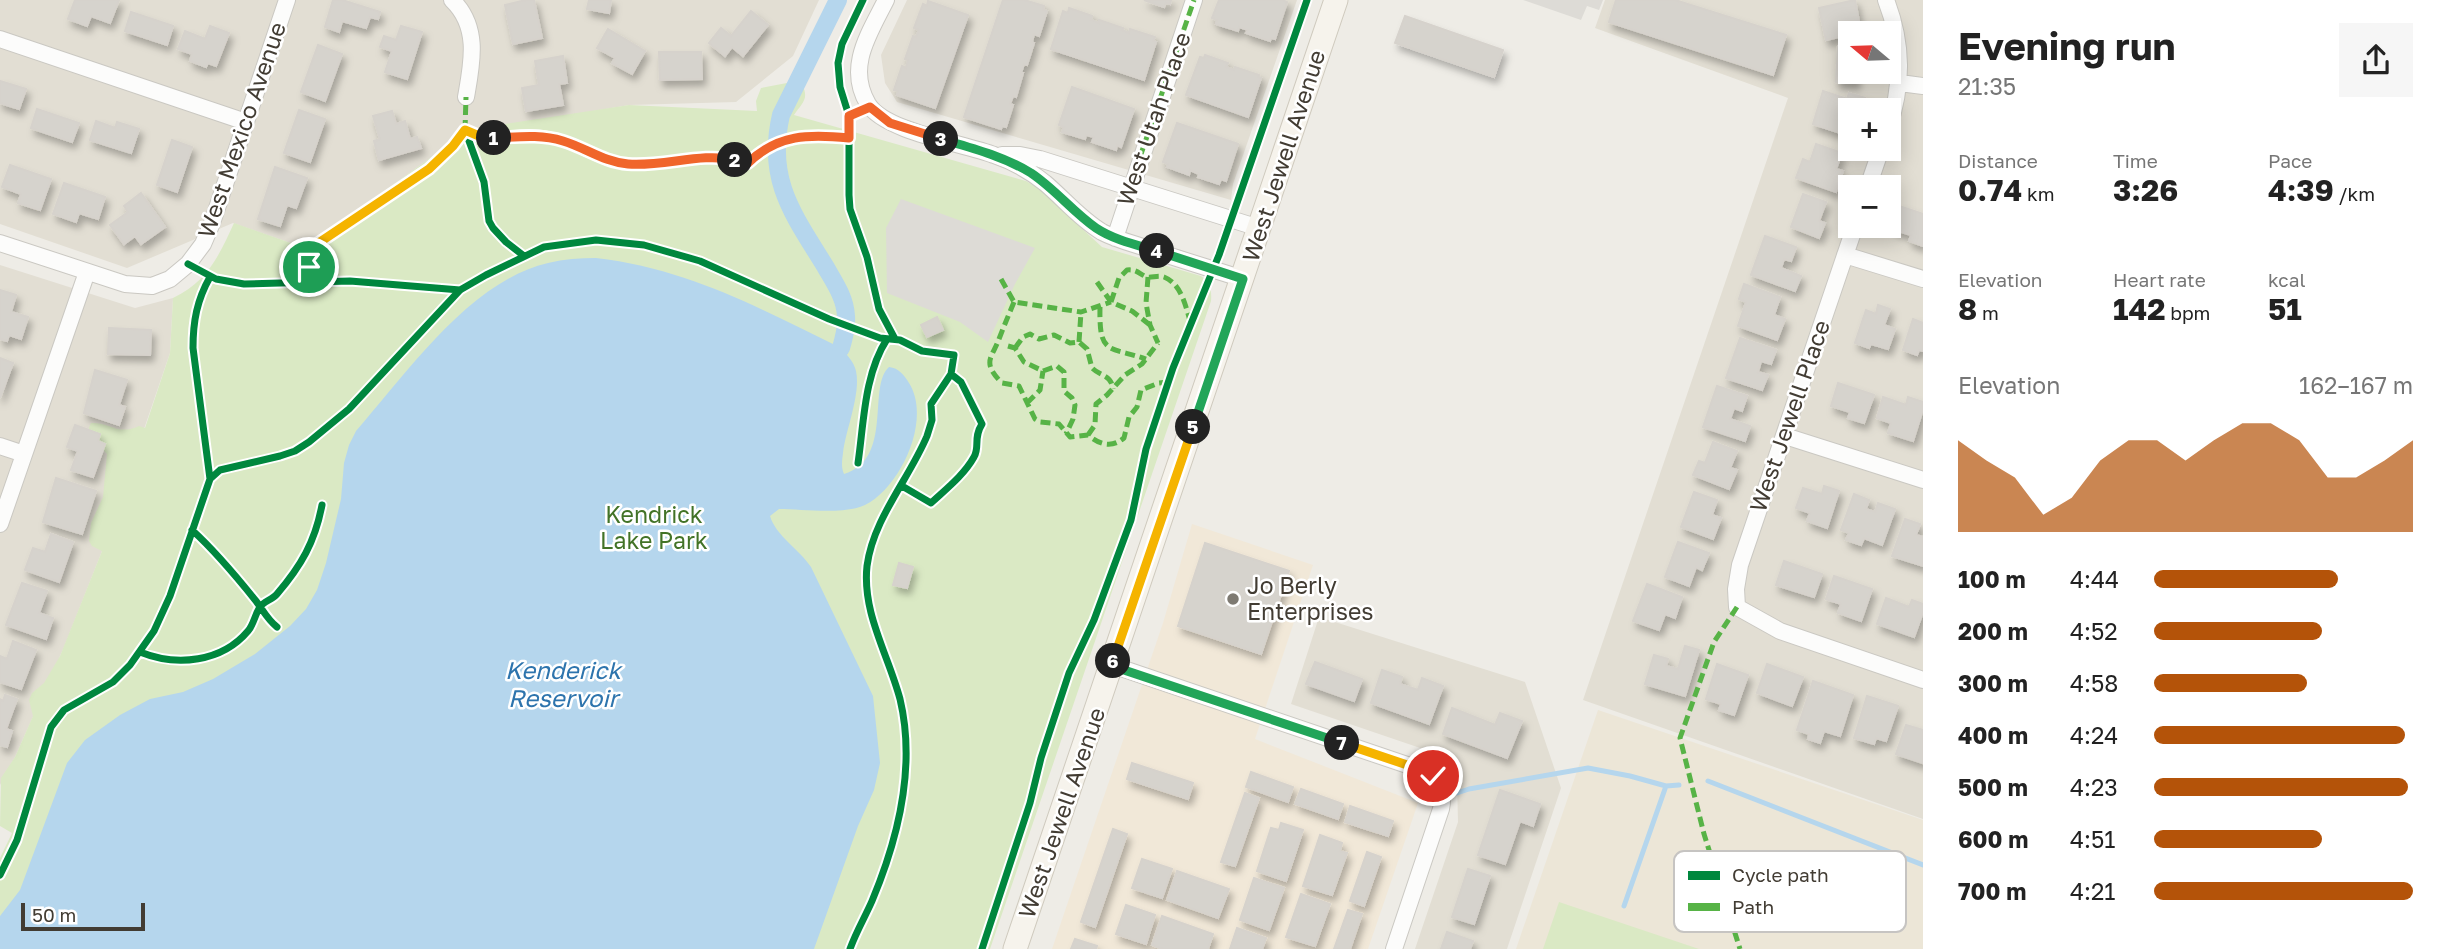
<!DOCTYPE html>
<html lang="en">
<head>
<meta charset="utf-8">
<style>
	:root { --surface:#fff; --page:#f6f6f6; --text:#222; --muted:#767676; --accent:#b45309 }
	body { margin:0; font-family:"Golos Text",sans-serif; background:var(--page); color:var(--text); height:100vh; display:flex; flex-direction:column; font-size:26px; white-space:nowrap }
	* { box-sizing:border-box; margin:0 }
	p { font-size:23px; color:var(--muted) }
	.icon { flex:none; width:38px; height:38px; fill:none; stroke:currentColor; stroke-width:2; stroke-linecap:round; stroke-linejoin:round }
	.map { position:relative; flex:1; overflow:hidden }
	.drawer { display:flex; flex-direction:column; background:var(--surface); width:525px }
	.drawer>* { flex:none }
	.needle { width:46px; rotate:289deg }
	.fabs { position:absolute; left:1838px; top:21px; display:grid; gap:14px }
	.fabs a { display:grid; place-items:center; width:63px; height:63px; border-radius:0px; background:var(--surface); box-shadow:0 4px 18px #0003; font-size:35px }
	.scale { position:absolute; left:21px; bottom:18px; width:124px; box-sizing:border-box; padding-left:7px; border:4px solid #423c33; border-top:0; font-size:19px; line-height:24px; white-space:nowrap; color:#423c33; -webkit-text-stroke:5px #fff; paint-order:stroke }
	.pin { position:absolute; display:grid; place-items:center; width:60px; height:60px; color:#fff; margin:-30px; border:4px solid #fff; border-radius:50%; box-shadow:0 2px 7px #0007 }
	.km { position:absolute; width:35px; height:35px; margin:-18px; border-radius:50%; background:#222; color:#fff; font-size:19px; line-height:35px; text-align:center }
	.round { display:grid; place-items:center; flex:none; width:74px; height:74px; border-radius:0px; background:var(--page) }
	.overview { display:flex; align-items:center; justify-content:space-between; height:119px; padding:0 35px }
	h1 { font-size:38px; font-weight:700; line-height:52px }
	.metrics { display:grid; grid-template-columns:repeat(3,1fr); gap:10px; height:119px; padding:7px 35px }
	.metrics div { display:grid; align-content:center }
	.metrics b { font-size:30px; font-weight:700 }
	.metrics small { font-size:19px; font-weight:400 }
	.metrics p { font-size:19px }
	.chart { height:196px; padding:14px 35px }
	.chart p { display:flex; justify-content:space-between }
	.chart svg { width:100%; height:126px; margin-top:7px; fill:var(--accent); opacity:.7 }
	ul { padding:0 35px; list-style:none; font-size:23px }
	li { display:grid; grid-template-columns:112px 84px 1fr; align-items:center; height:52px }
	li i { height:18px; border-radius:9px; background:var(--accent) }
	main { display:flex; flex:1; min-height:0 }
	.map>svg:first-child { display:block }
</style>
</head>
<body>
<main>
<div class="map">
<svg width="1923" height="949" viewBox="0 0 1923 949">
	<defs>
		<filter id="shadow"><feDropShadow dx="3.5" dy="6" stdDeviation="3.5" flood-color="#0004"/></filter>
	</defs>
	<rect width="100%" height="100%" fill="#eeece6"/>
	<path fill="#e2ded3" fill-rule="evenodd" d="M0,0h819l-26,56 -57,46 -107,3 -164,28 -160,115 -72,-25 -106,45 -127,-44z
		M907,0h390l-64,184 -2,16 -334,-98 -12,-19 -4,-28z
		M1605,0h318v819l-340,-119 205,-602 -193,-70zM1850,33h38v39h-38zM1850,110h38v39h-38zM1850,187h38v39h-38z
		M0,265l135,43 38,-10 -3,55 -66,193 -40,101 -49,110 -15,28z
		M1319,617l206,65 36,106 -54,161h-92l43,-127 -1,-42 -28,-29 -138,-47z"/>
	<path fill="#f1e8d8" d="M1192,524l121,41 -58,174 163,64 -50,146h-316l111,-326z"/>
	<path fill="#ece6d7" d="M1598,710l325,110v129h-407z"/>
	<path fill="#dae9c4" d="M792,82l10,3c8,14 -1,19 -8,30l232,66 12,7 64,59 99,29c9,7 11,14 10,25l-221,648h-990v-91l12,-25 -12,-7 1,-48 14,-21 18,-41 -4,-16 3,-7 12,-10 16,-27 42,-105 -10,-5 -3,-5 2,-18 12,-26 4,-43c-8,-10 -24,-17 -16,-31 19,-1 27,13 48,3l6,2 25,-75 3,-55c34,-16 46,-42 61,-75l71,25 160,-115 14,-5 150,-23 128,6 -1,-10 5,-13z
		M1559,902l140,47h-156z"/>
	<path fill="#dddbd6" d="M1523,0h80l-4,10 -12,-4 -6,14z
		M901,199l134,49 -20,36 -27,58 -28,-20 -73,-29 -1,-65z"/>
	<path fill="#b5d6ed" d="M596,258c93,11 163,50 245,90 6,7 13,14 15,23 5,23 -10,58 -13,82 -1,8 -2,14 1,21 50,-15 23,-88 45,-107 10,1 15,8 20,16 23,36 -8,104 -44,122 -21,10 -63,4 -86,4l-9,7c6,20 29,33 41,51l62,129 7,67 -6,27 -16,36 -44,123h-814v-33l20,-26 47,-127 18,-23 35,-25 30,-16 33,-7 30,-13 42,-25 35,-28 16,-17 11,-19 9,-27 15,-64 3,-36 5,-18 7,-14c51,-58 114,-150 192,-168 16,-4 32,-5 48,-5z"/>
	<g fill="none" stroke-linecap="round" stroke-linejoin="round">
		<path stroke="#b5d6ed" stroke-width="5" d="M1708,781l215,84
			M1457,793l12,-4 119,-21 42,8 36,10 13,-1
			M1624,906l42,-120"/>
		<path stroke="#b5d6ed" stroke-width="18" d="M838,0l-57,115c-15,65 12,99 44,151 9,16 20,31 21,50 1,11 -2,22 -5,32"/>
	</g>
	<path fill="#d6d3cd" stroke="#d6d2cc" stroke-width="2" filter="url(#shadow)" d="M75,0h44l-9,23 -19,-7 -4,10 -19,-7z
		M333,0h9l38,12 -2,7 -8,-2 -4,11 -24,-7 -3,11 -14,-5z
		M526,0h8l8,38 -29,6 -8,-39z
		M589,0h22l-2,13 -22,-4z
		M1003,0h21l20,6 -1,4 4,1 -8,25 -5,-2 -2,8 2,1 -7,22 -3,-1 -3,9h2l-7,24 -3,-1 -3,8 3,1 -7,22 -4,-1 -1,3 -37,-12z
		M1144,0h27l-1,4 -4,-1 -2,4z
		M1219,0h63l5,2 -12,37 -4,-1 -1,3 -24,-8 2,-3 -9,-3 -1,4 -22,-7 1,-4 -5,-2z
		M1616,0h59l111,35 -13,40 -164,-53z
		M1855,0l6,32 -35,8 -7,-32z
		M928,1l40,14 -33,93 -38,-13 1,-4 -4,-1 8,-24 4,2 2,-8 -3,-1 8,-23 3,1 3,-7 -5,-2 9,-24 4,2z
		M1069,8l23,8 -1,4 8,3v-3l24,8 -1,2 7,3 1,-4 25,8 -2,4 3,1 -12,38 -93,-31 12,-38 5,2z
		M751,11l17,14 -25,31 -11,-9 -7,9 -16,-13 12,-15 10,8z
		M131,12l42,14 -6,19 -42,-14z
		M1405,16l98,34 -9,27 -99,-34z
		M210,26l19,7 -13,33 -8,-3 -2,4 -16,-6 2,-7 -14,-5 7,-18 20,8z
		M401,26l21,6 -15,47 -22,-7 7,-21 -12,-4 4,-11 12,4z
		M608,29l37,22 -13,23 -20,-11 3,-5 -18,-10z
		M318,45l24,9 -17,47 -24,-9z
		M1838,46h12v26h7l-1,11 -20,-1z
		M659,52h42l1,27 -42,1z
		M1205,55l23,8 -2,4 8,3 1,-3 24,8 -1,2 3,1 -13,39 -62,-22 14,-38 4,1z
		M563,56l4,27 -8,1 4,21 -37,6 -4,-23 17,-3 -4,-24z
		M0,81l26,8 -7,20 -19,-6z
		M1072,87l62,22 -13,38 -4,-2 -1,5 -24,-8 2,-5 -8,-2 -1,4 -23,-7 2,-5 -5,-2z
		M1823,91l24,8 2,-6 16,5 -3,12h-12v26l-37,-12z
		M37,109l42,14 -7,19 -41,-14z
		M299,110l26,9 -15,43 -26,-9z
		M392,111l4,13 9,-3 5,18 7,-2 4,11 -42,12 -5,-19 6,-2 -7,-23z
		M96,121l19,7 2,-6 22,7 -8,24 -41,-13z
		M1177,123l61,21 -12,37 -5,-2 -2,5 -21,-7 1,-3 -9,-4 -1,5 -22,-8 1,-3 -5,-2z
		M172,140l20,7 -15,45 -20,-7z
		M1816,144l26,9 -6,16 7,2 -7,21 -40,-14 7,-19 7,3z
		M10,165l41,14 -11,31 -22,-7 3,-9 -19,-7z
		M275,167l32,11 -11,30 -9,-3 -7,21 -22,-7z
		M64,183l41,14 -7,22 -19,-6 -3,9 -23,-8z
		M141,193l24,34 -24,17 -6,-8 -11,8 -14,-19 18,-13 -4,-6z
		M1803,194l23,8 -7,19 6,2 -6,15 -28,-11z
		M1899,206l24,8v32l-14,-5 2,-6 -19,-6z
		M1765,236l31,11 -5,14 -7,-2 -3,9 20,8 -6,15 -44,-16z
		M1744,284l36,13 -6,18 11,4 -8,21 -39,-14 8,-24 -7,-3z
		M0,290l16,5 -5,17 17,5 -7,22 -12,-4 -2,6 -7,-2z
		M1878,305l12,4 -6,16 11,4 -7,20 -17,-5 -2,4 -14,-5 11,-33 10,4z
		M937,317l6,13 -16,7 -6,-12z
		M1913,319l10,4v28l-4,-1 -2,5 -14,-5z
		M109,328l42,2 -1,25 -42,-1z
		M1740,338l36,12 -5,14 -10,-3 -3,11 10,3 -6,15 -36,-12z
		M0,358l13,5 -13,35z
		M95,370l32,10 -8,25 6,2 -6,18 -35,-12z
		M1838,383l36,12 -10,28 -16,-5 2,-6 -19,-6z
		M1717,386l30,10 -5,15 -8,-3 -4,11 20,7 -5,15 -42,-14z
		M1883,397l23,8 2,-8 15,5v7l-10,32 -25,-8 3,-10 -14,-5z
		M75,425l25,9 -2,7 7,3 -12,33 -22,-7 7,-19 -11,-4z
		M1713,442l24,9 -7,17 7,2 -8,19 -36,-14 6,-14 6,2z
		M56,478l40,13 -14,43 -39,-12z
		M1824,486l15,5 -12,37 -20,-7 3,-8 -14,-5 7,-20 19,6z
		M1694,492l23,8 -5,15 9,3 -8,21 -32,-12z
		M1854,494l15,6 -3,9 9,3 3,-9 17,6 -13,36 -18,-7 -3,7 -15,-5 3,-7 -8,-3z
		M1905,519l15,5 -4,11 7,2v29l-31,-10z
		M51,534l22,8 -14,40 -34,-12 8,-22 12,4z
		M1678,542l31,11 -7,17 -6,-3 -7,19 -24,-9z
		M1205,543l84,28 -28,83 -83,-28z
		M1784,561l38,13 -8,23 -38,-12z
		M899,563l14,4 -6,21 -14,-3z
		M1834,576l38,13 -11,32 -23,-8 3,-9 -15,-5z
		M22,583l25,8 -8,22 14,5 -7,21 -40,-14z
		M1647,584l35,13 -7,21 -10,-4 -6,16 -26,-9z
		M1886,598l23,9 3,-7 11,4v8l-9,25 -37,-13z
		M13,641l23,9 -15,39 -21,-7v-26l7,3z
		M1685,646l14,4 -14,46 -40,-12 9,-29 14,4 -2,7 12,3z
		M1315,662l47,17 -8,22 -48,-17z
		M1717,664l31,11 -14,40 -15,-5 2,-6 -15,-5z
		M1767,664l36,13 -11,29 -35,-13z
		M1382,670l20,7 -2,7 18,6 4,-12 21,8 -14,38 -58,-21z
		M1813,681l40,14 -13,41 -16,-5 -4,12 -12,-4 1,-5 -12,-4z
		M5,695l12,4 -11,30 6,2 -5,16 -7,-2v-46l3,2z
		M1867,696l31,10 -12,35 -10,-3 -2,6 -20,-6z
		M1452,708l43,17 5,-12 22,8 -15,37 -64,-24z
		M1906,725l17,5v33l-27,-9z
		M1132,763l61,20 -5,16 -61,-20z
		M1251,772l42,15 -5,15 -42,-15z
		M1301,789l42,15 -5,15 -43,-15z
		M1500,790l40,14 -7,22 -13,-5 -15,43 -27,-9z
		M1245,793l14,5 -24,68 -14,-4z
		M1350,806l43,15 -5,15 -43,-14z
		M1281,823l22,7 -17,51 -29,-10 14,-43 8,2z
		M1113,829l14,5 -32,93 -14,-5z
		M1320,835l22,8 -2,8 7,2 -15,42 -29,-9z
		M1367,852l14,5 -17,49 -14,-5z
		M1142,859l30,10 -10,29 -30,-10z
		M1468,869l22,7 -16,48 -22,-7z
		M1177,871l52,18 -11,29 -51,-18z
		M1254,878l30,10 -15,42 -29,-10z
		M1301,894l29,10 -15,42 -29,-9z
		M1126,905l29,10 -9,29 -30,-10z
		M1348,910l14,4 -12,35h-16z
		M1162,916l51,18 -5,15h-46l-10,-4z
		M1237,928l29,10 -4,11h-32z
		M1447,932l26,9 -3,8h-29z
		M1075,939l22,7 -1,3h-25z"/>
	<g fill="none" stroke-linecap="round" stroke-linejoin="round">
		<g stroke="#cac8c2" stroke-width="18">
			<path id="minor" d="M452,0c28,27 20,63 14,97
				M886,0c-17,34 -40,67 -18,104 17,28 95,39 126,51 18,6 36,16 51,28 19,16 35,36 57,49 15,8 33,12 50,18 30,10 60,19 91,29
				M1886,0c17,44 17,85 2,129
				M0,39l246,83
				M1900,83l23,3
				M1002,155h18l20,4 219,69
				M1868,187l13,-38
				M1855,226l-115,339 -4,24 1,18 43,24 143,49
				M1115,238l79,-238
				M0,243l125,41 27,2 18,-7 18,-15 15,-20 9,-21 75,-223
				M1845,255l78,24
				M1785,436l138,44
				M0,446l24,8
				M0,524l87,-252
				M1112,665l307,104c18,8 26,21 22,40l-47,140"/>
		</g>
		<g stroke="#cfcabe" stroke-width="25">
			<path id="secondary" d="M1015,949l321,-949"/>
		</g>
		<use href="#minor" stroke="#fcfcfb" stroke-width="16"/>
		<use href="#secondary" stroke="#f6f3ec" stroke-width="23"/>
		<path stroke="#57b346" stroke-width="5" stroke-dasharray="10 5" stroke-linecap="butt" d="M465,130l1,-33
			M1130,186l64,-186
			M1148,277l-2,26 4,22 8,18
			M1001,279l13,23 67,10 30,-10
			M1097,282l14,20 21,9 18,14
			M1014,302c-5,12 -10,24 -15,37 -7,19 -18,23 3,44l17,3 16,33 5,3 19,2 11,13 18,-2c11,9 23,14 36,3l5,-21 8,-10 4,-17 18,-7 10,-1
			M1111,302l8,-24 8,-8c10,-1 12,4 20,7 5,1 11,-2 17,0 18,7 22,31 27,47
			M1100,307c-1,49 8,39 46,52
			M1079,342l2,-30
			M1008,346l7,2 9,14 19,9
			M1015,348l8,-11 7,-3 9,5 15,-4 16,8 9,-1 8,7 5,19c9,9 19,6 21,21
			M1043,371l14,-5 7,6v19l8,7 3,7 -2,14 -7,15
			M1027,403l13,-13 3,-19
			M1088,435l7,-10 1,-21 11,-9 18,-20 17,-11 16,-21
			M1737,607l-23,35 -34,96 24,96 36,115"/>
		<g stroke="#fff" stroke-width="11">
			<path id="cycleway" d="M863,0l-21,44 -4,19 2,24 9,29v79l1,14 17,48 12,52 16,30
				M465,130c32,13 44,2 74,5 30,3 53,24 81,28 33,5 65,-5 97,-5 11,-1 21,4 31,5 29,-30 62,-29 101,-25
				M465,130l19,52 5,39 4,7 13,14 18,14
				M188,264l28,15 28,5 106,-3 110,9
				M311,282l-5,-25 2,-7 121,-81 24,-22 12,-17
				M858,463c6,-41 6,-88 29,-124
				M210,479l-17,-131c0,-27 4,-48 17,-71
				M902,486l29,17c15,-14 33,-28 43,-46 6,-10 -1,-19 8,-33l-21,-42 -10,-8
				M192,530c23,21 44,46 64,71 7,9 11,18 21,26
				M140,652c37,15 82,10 108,-21 6,-7 7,-17 12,-24 4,-6 12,-7 17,-13 24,-28 38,-52 45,-89
				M0,875l17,-35 34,-113 13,-17 49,-28 17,-17 24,-34 16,-35 40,-117 10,-9 60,-14 15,-5 14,-9 40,-33 111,-119 26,-15 58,-28 52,-7 48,5 56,16 129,58 51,19 20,2 22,11 32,4 -3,19 -20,30 1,16 -5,16c-18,43 -54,83 -60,130 -5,47 21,88 33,133 16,67 -2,140 -28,202 -7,16 -16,31 -22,48
				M982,949l48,-146 11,-45 28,-85 25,-53 37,-100 15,-71 27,-81 46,-113 88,-255"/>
		</g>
		<use href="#cycleway" stroke="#00873e" stroke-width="7"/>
	</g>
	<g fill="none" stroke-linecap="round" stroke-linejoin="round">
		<g stroke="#fff" stroke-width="14">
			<path id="split-1" d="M309,267l-3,-10 2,-7 121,-81 24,-23 12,-16 14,6 15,2"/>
		</g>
		<g stroke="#fff" stroke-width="14">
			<path id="split-2" d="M494,138c24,-1 46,-4 69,3 23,7 41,21 65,23 36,3 73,-12 107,-4"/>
		</g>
		<g stroke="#fff" stroke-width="14">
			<path id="split-3" d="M735,160l13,3c30,-29 61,-29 101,-25v-22l21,-9 20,16 51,16"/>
		</g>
		<g stroke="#fff" stroke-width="14">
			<path id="split-4" d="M941,139c31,9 62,17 90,34 24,16 42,39 65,55 18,12 41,17 61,23"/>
		</g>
		<g stroke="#fff" stroke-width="14">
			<path id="split-5" d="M1157,251l86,28 -50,148"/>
		</g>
		<g stroke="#fff" stroke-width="14">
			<path id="split-6" d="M1113,661l80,-234"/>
		</g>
		<g stroke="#fff" stroke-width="14">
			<path id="split-7" d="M1113,661l-1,5 230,77"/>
		</g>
		<g stroke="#fff" stroke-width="14">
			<path id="split-8" d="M1342,743l77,26 14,7"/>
		</g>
		<use href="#split-1" stroke="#f5b400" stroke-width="9"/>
		<use href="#split-2" stroke="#f0652b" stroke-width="9"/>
		<use href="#split-3" stroke="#f0652b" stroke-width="9"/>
		<use href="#split-4" stroke="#22a559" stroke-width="9"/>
		<use href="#split-5" stroke="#22a559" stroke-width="9"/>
		<use href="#split-6" stroke="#f5b400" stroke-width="9"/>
		<use href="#split-7" stroke="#22a559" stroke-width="9"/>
		<use href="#split-8" stroke="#f5b400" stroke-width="9"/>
	</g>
	<circle fill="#7e7a72" stroke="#fff" stroke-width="2.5" cx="1233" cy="599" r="7"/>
	<g text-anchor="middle" stroke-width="5" stroke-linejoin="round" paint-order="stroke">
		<g font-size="23" fill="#423c33" stroke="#fff">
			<text transform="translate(1154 119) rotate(-71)" y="8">West Utah Place</text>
			<text transform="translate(242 130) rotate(-71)" y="8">West Mexico Avenue</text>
			<text transform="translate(1284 156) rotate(-72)" y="8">West Jewell Avenue</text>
			<text transform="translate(1790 416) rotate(-71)" y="8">West Jewell Place</text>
			<text transform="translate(1062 813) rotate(-71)" y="8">West Jewell Avenue</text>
		</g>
		<g font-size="23" fill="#427327" stroke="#fff">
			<text x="654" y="523">Kendrick<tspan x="654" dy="26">Lake Park</tspan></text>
		</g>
		<g font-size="23" fill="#423c33" stroke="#fff" text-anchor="start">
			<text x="1247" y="594">Jo Berly<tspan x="1247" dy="26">Enterprises</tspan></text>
		</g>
		<g font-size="24" font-style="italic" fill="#2d74ad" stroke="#fff">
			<text x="563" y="679">Kenderick<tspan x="563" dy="28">Reservoir</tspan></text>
		</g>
	</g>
	<rect x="1674" y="851" width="232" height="81" rx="10" fill="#fff" stroke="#c6c4c2" stroke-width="2"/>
	<rect x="1688" y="871" width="32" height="9" fill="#00873e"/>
	<rect x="1688" y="903" width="32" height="8" fill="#57b346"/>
	<g font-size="19" fill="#423c33">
		<text x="1732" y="882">Cycle path</text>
		<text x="1732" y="914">Path</text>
	</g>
</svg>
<div class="fabs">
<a><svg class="needle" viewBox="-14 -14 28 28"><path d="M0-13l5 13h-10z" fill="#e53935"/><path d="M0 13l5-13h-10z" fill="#767676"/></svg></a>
<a>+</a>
<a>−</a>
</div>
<div class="scale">50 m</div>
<div class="pin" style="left:309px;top:267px;background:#1e9e55"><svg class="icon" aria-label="arrive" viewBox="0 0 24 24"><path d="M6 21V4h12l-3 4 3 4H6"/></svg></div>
<div class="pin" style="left:1433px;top:776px;background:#d93025"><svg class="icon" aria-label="check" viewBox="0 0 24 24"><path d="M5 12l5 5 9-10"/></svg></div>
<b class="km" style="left:494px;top:138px">1</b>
<b class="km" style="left:735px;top:160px">2</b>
<b class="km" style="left:941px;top:139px">3</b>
<b class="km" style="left:1157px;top:251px">4</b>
<b class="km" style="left:1193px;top:427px">5</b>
<b class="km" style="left:1113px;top:661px">6</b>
<b class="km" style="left:1342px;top:743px">7</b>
</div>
<section class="drawer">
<div class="overview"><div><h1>Evening run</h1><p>21:35</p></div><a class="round"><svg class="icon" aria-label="share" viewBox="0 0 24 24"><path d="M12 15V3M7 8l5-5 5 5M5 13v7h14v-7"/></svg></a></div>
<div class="metrics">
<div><p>Distance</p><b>0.74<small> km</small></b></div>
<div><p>Time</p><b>3:26</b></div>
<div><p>Pace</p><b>4:39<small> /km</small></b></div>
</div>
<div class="metrics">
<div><p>Elevation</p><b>8<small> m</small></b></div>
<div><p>Heart rate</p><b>142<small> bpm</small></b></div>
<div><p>kcal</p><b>51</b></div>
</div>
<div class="chart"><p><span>Elevation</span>162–167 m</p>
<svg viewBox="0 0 160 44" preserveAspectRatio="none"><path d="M0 44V12L10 19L20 25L30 38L40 32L50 19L60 12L70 12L80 19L90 12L100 6L110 6L120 12L130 25L140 25L150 19L160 12V44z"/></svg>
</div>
<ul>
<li><b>100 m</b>4:44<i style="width:71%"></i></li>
<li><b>200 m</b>4:52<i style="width:65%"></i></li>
<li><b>300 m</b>4:58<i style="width:59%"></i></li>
<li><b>400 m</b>4:24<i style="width:97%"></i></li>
<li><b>500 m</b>4:23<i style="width:98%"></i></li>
<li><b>600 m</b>4:51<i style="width:65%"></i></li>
<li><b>700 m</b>4:21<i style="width:100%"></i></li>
</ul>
</section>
</main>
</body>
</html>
